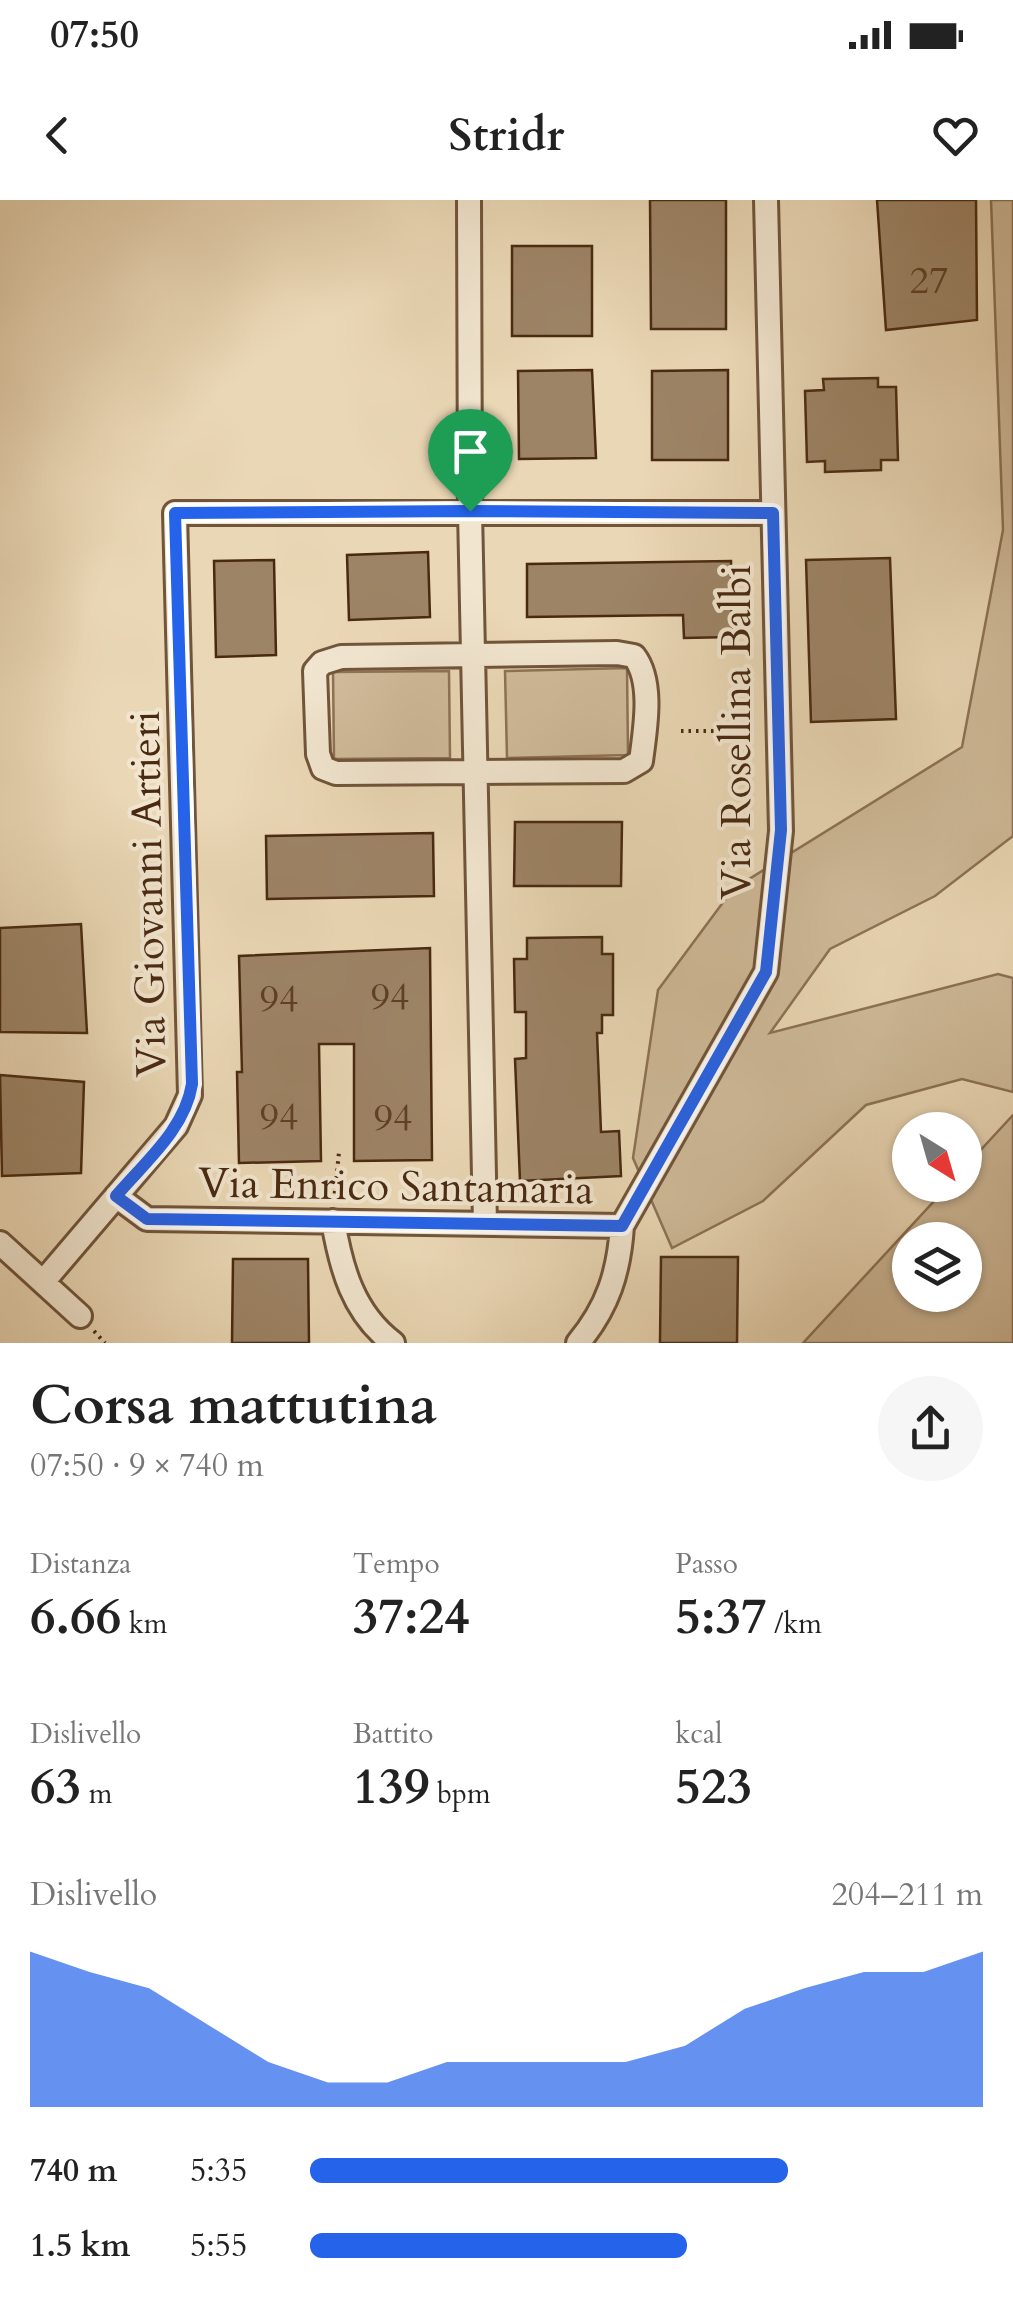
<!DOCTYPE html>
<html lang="it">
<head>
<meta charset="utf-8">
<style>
	:root { --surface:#fff; --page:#f6f6f6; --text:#222; --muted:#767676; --accent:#2563eb }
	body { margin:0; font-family:Cardo,serif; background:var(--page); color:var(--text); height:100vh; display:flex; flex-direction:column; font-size:38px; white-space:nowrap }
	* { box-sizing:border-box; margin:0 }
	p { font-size:32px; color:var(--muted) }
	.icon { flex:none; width:55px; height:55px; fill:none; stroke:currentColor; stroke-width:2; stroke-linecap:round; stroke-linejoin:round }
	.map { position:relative; height:1143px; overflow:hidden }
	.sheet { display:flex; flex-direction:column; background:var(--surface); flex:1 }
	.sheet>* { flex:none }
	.needle { width:65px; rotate:143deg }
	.buttons { position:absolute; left:892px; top:912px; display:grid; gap:20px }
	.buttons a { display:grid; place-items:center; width:90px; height:90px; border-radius:50%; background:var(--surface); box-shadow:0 2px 8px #0004; font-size:50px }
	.pin { position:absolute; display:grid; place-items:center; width:85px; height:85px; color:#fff; margin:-102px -42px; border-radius:50% 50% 50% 0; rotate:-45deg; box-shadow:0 0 10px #0007 }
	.pin .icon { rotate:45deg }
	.round { display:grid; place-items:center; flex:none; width:105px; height:105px; border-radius:52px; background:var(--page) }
	.summary { display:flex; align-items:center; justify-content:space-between; height:170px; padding:0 30px }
	h1 { font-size:55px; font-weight:800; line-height:75px }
	.figures { display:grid; grid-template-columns:repeat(3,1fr); gap:15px; height:170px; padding:10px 30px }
	.figures div { display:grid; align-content:center }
	.figures b { font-size:50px; font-weight:800 }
	.figures small { font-size:28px; font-weight:400 }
	.figures p { font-size:28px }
	.chart { height:280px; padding:20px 30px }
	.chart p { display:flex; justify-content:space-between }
	.chart svg { width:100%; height:180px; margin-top:10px; fill:var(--accent); opacity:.7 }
	ul { padding:0 30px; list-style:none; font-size:32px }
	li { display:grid; grid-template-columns:160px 120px 1fr; align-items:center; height:75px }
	li i { height:25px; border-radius:12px; background:var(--accent) }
	.status { display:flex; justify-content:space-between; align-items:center; height:70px; padding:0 50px; background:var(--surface); direction:ltr }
	.status svg { height:28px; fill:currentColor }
	header { display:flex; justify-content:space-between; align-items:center; height:130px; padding:0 30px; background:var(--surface); font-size:45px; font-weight:800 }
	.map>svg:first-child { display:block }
</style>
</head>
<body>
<div class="status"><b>07:50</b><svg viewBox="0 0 49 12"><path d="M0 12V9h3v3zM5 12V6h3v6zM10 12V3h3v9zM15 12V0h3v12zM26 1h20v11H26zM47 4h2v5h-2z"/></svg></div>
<header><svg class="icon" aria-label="back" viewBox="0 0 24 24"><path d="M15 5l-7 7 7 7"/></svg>Stridr<svg class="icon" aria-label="heart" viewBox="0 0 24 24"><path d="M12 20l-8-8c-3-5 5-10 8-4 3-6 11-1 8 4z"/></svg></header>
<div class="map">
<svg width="1013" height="1143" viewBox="0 0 1013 1143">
	<rect width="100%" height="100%" fill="#ead7b5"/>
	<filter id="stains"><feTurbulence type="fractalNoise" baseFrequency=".002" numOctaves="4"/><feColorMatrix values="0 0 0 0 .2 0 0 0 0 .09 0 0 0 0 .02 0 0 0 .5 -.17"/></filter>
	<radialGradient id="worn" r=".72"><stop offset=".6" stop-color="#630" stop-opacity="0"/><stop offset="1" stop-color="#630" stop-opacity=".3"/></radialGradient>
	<path fill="#cfba99" stroke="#8c7255" stroke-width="2.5" fill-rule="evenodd" d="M991,0h22v636l-78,60 -105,53 -60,84 228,-59 15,4v114l-51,-13 -96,26 -103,96 -91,47 -39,-90 25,-168 75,-101 229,-142 41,-217z
		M627,468l1,87 -121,3 -2,-87z
		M449,471l1,87 -116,1 -1,-87z
		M1013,915v228h-210l146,-158h16v-18zM965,1040v55h-55v-55z"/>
	<path fill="#9d8466" stroke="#492a11" stroke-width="2.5" d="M650,0h76v129h-75z
		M877,0h99l1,120 -91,10z
		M512,46h80v90h-80z
		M592,170l4,88 -77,1 -1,-88z
		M728,170v90h-76v-89z
		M878,178v9h18l2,73h-17v10l-56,2v-11l-18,1 -2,-71 19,-1 -1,-11z
		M428,352l2,65 -81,3 -2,-65z
		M890,358l6,161 -85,3 -5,-162z
		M274,360l2,95 -60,2 -2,-96z
		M731,361l1,76 -48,1 -1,-23 -156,2v-53z
		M515,622h107l-1,64h-107z
		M433,633l1,63 -167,3 -1,-63z
		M81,724l6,109 -87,-1v-104z
		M602,737v17h11v61h-11v18h-5l4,99 18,-1 2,45 -101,5 -5,-122 11,-1v-46h-11l-1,-53h13v-21z
		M430,748l2,212 -78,1v-117h-35l2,117 -82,2 -2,-91h5l-3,-116z
		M0,875l84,7 -3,91 -79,3z
		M661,1057h77l-1,86h-77z
		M233,1059h75l1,84h-77z"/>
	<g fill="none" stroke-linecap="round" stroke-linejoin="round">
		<g stroke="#71553a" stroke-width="28">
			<path id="minor" d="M469,0l1,311 15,712
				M617,453l17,3c20,26 11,74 7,105l-17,10 -288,2 -13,-5 -5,-14 -3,-83 7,-8 19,-6z
				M116,996l31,23 475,7
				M333,1021c8,47 20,92 60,122
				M0,1043l80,73
				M43,1082l133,-156 14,-31 -15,-582h598
				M578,1143c30,-36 41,-71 44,-117l144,-254 15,-141 -15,-631"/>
		</g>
		<path stroke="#492a11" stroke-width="4" stroke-dasharray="2.5 5" stroke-linecap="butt" d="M681,531h73
			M334,1001l5,-49
			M94,1131l11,12"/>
		<use href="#minor" stroke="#f1e5cf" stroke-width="22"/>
	</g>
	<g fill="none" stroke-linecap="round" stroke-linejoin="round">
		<g stroke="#fff" stroke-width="20">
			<path id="route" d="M470,311l303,2 8,317 -15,142 -144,254 -475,-7 -31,-23c29,-34 69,-67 76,-112l-17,-571z"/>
		</g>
		<use href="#route" stroke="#2563eb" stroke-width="12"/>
	</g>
	<g text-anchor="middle" stroke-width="8" stroke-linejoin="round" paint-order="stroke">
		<g font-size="38" fill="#5e4026">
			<text x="929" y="93">27</text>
			<text x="390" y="809">94</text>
			<text x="279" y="811">94</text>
			<text x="279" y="929">94</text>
			<text x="393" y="930">94</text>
		</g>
		<g font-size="42" fill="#492a11" stroke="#f1e5cf">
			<text transform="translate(735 532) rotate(-90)" y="15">Via Rosellina Balbi</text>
			<text transform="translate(147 694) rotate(-91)" y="15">Via Giovanni Artieri</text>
			<text transform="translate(396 985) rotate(1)" y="15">Via Enrico Santamaria</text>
		</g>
	</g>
	<rect width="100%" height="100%" filter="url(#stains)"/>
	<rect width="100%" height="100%" fill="url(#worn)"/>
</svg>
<div class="buttons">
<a><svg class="needle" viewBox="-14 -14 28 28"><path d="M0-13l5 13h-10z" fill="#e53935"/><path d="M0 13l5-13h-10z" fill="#767676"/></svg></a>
<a><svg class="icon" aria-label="layers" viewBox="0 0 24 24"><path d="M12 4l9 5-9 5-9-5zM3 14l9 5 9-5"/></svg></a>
</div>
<div class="pin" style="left:470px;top:311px;background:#1e9e55"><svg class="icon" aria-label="arrive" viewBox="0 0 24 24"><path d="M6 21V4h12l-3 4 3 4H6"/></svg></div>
</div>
<section class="sheet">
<div class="summary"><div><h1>Corsa mattutina</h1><p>07:50 · 9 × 740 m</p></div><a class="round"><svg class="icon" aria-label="share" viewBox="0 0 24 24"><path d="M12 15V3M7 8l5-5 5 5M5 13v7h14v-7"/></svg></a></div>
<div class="figures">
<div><p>Distanza</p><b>6.66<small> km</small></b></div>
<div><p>Tempo</p><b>37:24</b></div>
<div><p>Passo</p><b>5:37<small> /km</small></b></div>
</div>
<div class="figures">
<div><p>Dislivello</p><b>63<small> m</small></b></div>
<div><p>Battito</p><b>139<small> bpm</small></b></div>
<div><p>kcal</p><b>523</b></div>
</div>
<div class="chart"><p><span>Dislivello</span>204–211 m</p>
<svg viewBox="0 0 160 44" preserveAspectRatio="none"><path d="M0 44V6L10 11L20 15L30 24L40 33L50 38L60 38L70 33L80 33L90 33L100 33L110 29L120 20L130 15L140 11L150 11L160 6V44z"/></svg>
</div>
<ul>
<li><b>740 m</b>5:35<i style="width:71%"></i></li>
<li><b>1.5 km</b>5:55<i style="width:56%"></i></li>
</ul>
</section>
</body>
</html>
